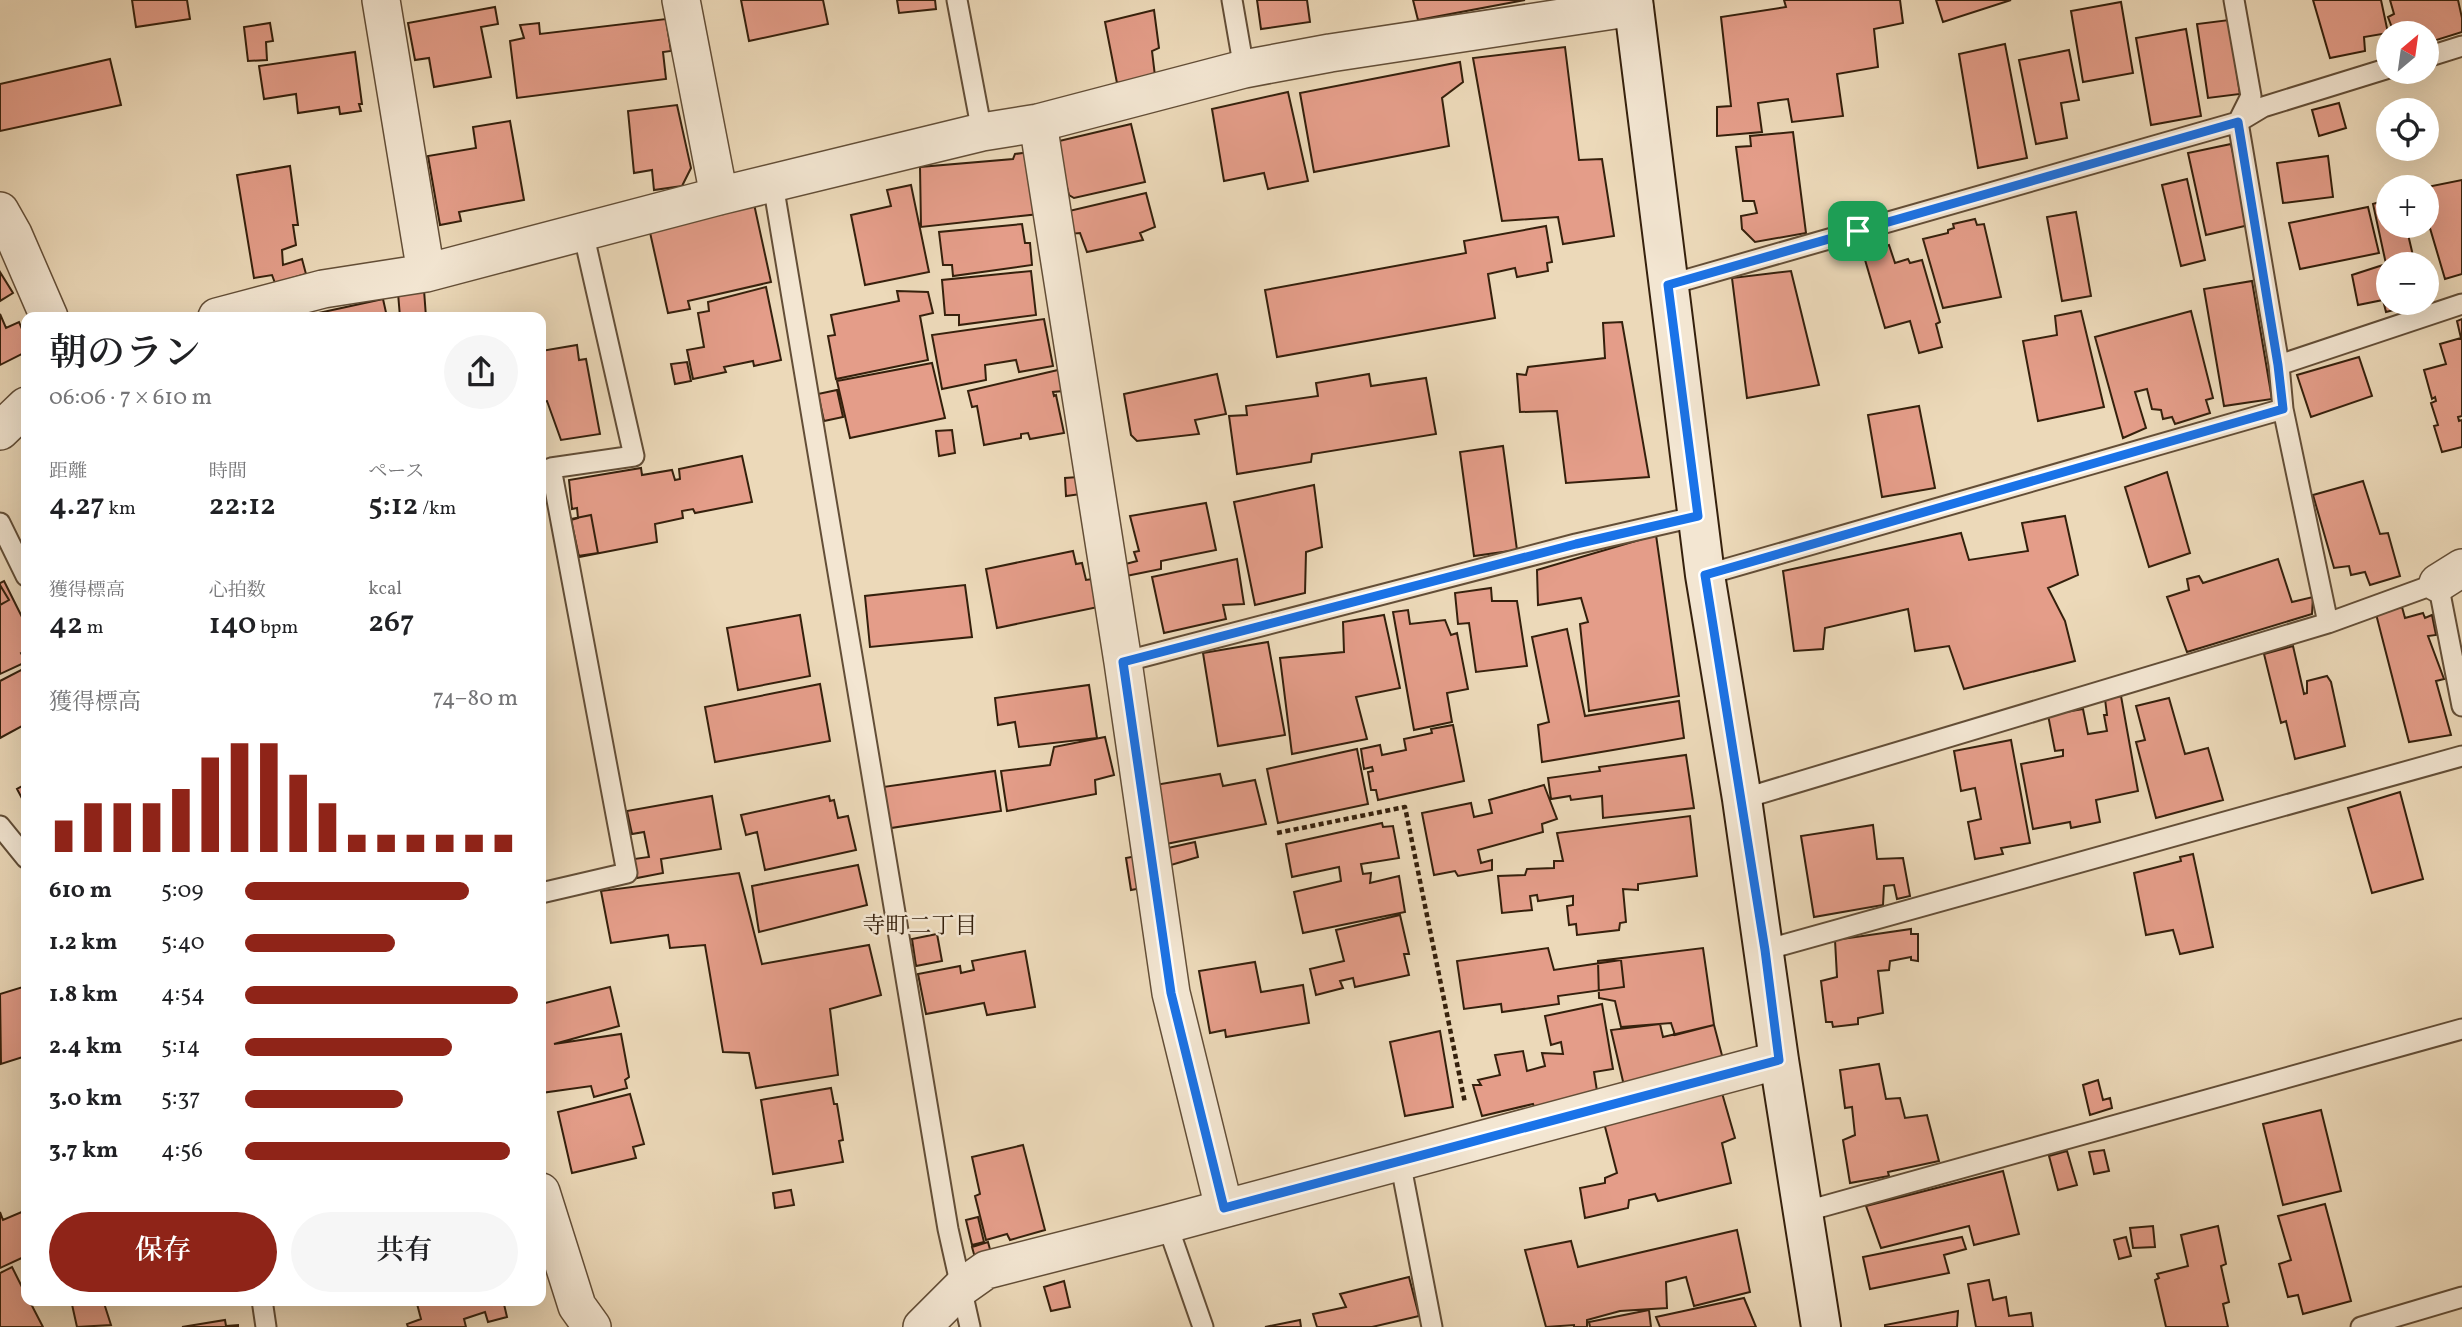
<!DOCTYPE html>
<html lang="ja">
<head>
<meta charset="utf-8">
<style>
	:root { --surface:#fff; --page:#f6f6f6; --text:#202124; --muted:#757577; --accent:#8f2418 }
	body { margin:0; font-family:Vollkorn,"Noto Serif JP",serif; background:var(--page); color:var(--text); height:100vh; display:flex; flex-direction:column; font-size:26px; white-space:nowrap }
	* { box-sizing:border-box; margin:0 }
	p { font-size:23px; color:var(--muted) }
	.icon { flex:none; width:38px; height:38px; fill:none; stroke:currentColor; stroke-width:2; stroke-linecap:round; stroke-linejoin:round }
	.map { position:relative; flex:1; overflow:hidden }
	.sheet { position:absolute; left:21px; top:312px; width:525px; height:994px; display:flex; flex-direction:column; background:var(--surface); border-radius:14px; box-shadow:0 7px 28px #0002 }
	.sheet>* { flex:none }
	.needle { width:46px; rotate:29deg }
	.buttons { position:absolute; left:2376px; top:21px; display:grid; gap:14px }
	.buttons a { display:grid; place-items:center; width:63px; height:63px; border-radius:50%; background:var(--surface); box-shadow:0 7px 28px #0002; font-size:35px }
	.pin { position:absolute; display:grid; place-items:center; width:60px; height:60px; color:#fff; margin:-30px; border-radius:14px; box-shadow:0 4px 10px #0006 }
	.round { display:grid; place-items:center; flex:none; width:74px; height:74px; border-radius:37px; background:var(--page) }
	.head { display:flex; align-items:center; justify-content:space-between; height:119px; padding:0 28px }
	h1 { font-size:38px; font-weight:600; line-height:52px }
	.stats { display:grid; grid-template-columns:repeat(3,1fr); gap:10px; height:119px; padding:7px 28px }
	.stats div { display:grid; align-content:center }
	.stats b { font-size:30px; font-weight:600 }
	.stats small { font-size:19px; font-weight:400 }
	.stats p { font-size:19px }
	.chart { height:196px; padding:14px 28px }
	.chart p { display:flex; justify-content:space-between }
	.chart svg { width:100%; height:126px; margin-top:7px; stroke:var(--accent); stroke-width:6 }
	.primary-button { display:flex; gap:14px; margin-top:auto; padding:14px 28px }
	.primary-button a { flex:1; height:80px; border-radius:42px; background:var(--accent); color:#fff; font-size:28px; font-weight:600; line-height:80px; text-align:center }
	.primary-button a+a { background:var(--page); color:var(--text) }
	ul { padding:0 28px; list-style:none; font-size:23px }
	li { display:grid; grid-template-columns:112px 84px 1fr; align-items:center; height:52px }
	li i { height:18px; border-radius:9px; background:var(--accent) }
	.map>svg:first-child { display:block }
</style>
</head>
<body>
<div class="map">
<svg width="2462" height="1327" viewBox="0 0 2462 1327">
	<rect width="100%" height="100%" fill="#ecd9b9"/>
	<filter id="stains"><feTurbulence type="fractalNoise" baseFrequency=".00286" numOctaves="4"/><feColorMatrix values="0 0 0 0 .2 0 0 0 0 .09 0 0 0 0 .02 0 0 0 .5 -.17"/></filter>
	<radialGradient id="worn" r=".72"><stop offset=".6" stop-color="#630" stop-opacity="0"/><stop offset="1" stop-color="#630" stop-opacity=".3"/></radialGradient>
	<path fill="#e49d89" stroke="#35200c" stroke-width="2" d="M132,0h55l3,19 -54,8z
		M741,0h82l5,24 -79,17z
		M897,0h38l1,9 -37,4z
		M1257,0h50l3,22 -49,7z
		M1413,0h112l-107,20z
		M1784,0h116l3,23 -29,6 4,38 -41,7 6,42 -51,6 -4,-23 -30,4 4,29 -45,4v-29l14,-1 -10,-89 65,-10z
		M1936,0h75l-68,22z
		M2313,0h68l7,33 -24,4 1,14 -35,7z
		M2390,0h68l4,18v14l-35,11v-10h-33l-6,-16 6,-3z
		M2121,2l12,71 -50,9 -12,-71z
		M495,7l3,17 -17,3 10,50 -57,10 -5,-29 -14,2 -7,-37z
		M1154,10l5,38 -7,3 3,25 -38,7 -12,-61z
		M666,19l5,32 -8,1 3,27 -149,19 -7,-57 14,-3 -4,-13 19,-2 1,11z
		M2229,20l11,74 -32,4 -11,-74z
		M270,23l3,18 -7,1 1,18 -19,1 -4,-34z
		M2186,29l15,87 -50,9 -15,-87z
		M2005,44l22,114 -49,10 -19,-114z
		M1565,47l14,113 23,-1 12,77 -51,8 -5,-27 -56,4 -29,-163z
		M2069,50l10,50 -18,3 6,35 -31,6 -17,-84z
		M355,52l7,52h-3l2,7 -21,3 -1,-7 -41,6 -2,-19 -32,5 -5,-33z
		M110,59l11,46 -121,26v-47z
		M1460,62l3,20 -21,16 7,48 -135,26 -14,-79z
		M1288,92l20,89 -40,8 -4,-16 -40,8 -12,-72z
		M2339,103l7,25 -27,8 -7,-26z
		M677,105l14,63 -9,18 -28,4 -2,-20 -18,3 -6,-62z
		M510,121l14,79 -65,12 2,9 -21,4 -12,-69 48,-8 -3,-21z
		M1131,124l14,58 -71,16 -5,-3 -14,-53z
		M1793,132l13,101 -51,9 -13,-13 -1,-13 16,-3 -3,-12h-11l-7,-54 15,-1 -1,-10z
		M2231,144l18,81 -43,10 -18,-82z
		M1030,152l9,62 -118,13 -1,-60 93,-8 2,-5z
		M2328,156l5,41 -50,6 -6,-40z
		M290,166l8,59h-5l3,20 -14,5 1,15 19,-6 4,15 -31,9 -3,-8 -18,3 -17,-103z
		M2187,179l18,81 -24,6 -19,-81z
		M2462,180v94l-17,5 -18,-61v-31z
		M911,185l18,87 -64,13 -14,-70 40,-9 -4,-16z
		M1146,193l9,34 -15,6 3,7 -56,12 -7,-19 -11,1v-23z
		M2389,199v27h17l9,38h-26v39h32l-35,9 -3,-12 -25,5 -6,-30 34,-11 -13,-60z
		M754,204l17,78 -83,19 2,8 -22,4 -19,-85z
		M754,204l17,78 -83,19 2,8 -22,4 -19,-85z
		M2368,207l11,46 -79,16 -11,-46z
		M2076,212l15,84 -29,5 -15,-84z
		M1975,219l2,6 7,-1 17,73 -58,11 -20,-69 25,-6v-3l6,-2 -1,-4z
		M1022,224l3,19h5l2,22 -79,11 -1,-11h-9l-4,-33z
		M1546,226l6,36 -5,1 1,8 -31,6 -2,-9 -27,6 7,44 -218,39 -12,-67 201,-37 -2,-12z
		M1889,245l6,18 13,-4 2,4 12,-3 18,62 -4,2 6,23 -23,6 -9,-32 -25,7 -22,-75z
		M1031,271l5,44 -77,10v-10h-14l-3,-35z
		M1791,271l28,114 -72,13 -15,-120z
		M0,272l13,21 -13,8z
		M2252,281l20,118 -48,7 -20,-117z
		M766,287l15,73 -27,6 -1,-5 -29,6 2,5 -33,7 -6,-29 17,-3 -6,-34 11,-2 -1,-9z
		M424,290l2,27h-26l-2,-24z
		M897,291l31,1 5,21 -13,3 8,44 -92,19 -8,-43 7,-1 -4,-20 68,-14z
		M383,299l4,18h-72l-1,-3z
		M2081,311l23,96 -66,14 -15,-80 34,-6 -2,-19z
		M2191,311l22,87 -7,2 4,13 -35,11 -3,-7 -9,2 -2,-9 -9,-1 -5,-20 -12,3 11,36 -23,10 -28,-101z
		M0,314l6,14 13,-6 7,16v14l-26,13z
		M1044,319l9,47 -34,6 -3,-12 -31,5 1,15 -44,9 -10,-54z
		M2462,319v97l-4,1 1,4 3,-1v27l-20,5 -8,-26 4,-1 -7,-22 5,-2 -1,-4 -3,2 -8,-29 22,-6 -6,-20 21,-6 -4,-17z
		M1622,322l27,155 -83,6 -9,-72 -37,1 -3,-38 9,1 2,-8 77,-9 -2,-35z
		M577,345l2,15 7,-1 14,75 -39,6 -14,-39 -6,1v-51z
		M2359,357l13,39 -61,21 -14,-42z
		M687,362l4,19 -16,3 -4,-20z
		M932,363l13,55 -95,20 -13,-57z
		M1058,370l5,21 -10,1 1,4 2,-1 8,38 -34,6 -2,-6 -7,1v4l-37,7 -7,-39 -5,1 -4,-16z
		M1217,374l9,40 -31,6 4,14 -62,7 -6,-6 -7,-41z
		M1369,374l2,12 55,-8 10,56 -124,20 -1,8 -74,12 -8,-58 18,-1 -1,-9 72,-10 -2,-13z
		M837,390l6,27 -19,4 -6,-27z
		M1919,406l16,82 -53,9 -14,-82z
		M952,430l3,23 -16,3 -3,-25z
		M1503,446l14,104 -43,6 -14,-104z
		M742,456l10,46 -57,11 -2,-4 -11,2 1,7 -28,6 2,18 -78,15 -8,-37 7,-2 -1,-10 -5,1 -3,-29 72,-12 1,7 30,-5 3,10 5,-1 -1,-10z
		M2167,472l23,81 -41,14 -24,-80z
		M1078,477l3,17 -15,2 -1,-18z
		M2363,481l17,53 8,-1 12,43 -30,9 -5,-13 -14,3 -2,-9 -15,2 -21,-73z
		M1314,485l8,62 -16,5 -1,41 -50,12 -21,-103z
		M1206,503l10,47 -55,11v8l-40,8 -3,-11 19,-5 -3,-9 5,-1 -9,-35z
		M591,515l7,38 -20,3 -7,-37z
		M2065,516l13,59 -30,13 17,33 10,40 -111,28 -15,-43 -34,5 -7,-42 -83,19 -2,21 -29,2 -11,-80 178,-38 8,27 59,-9 -6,-28z
		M1656,535l23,161 -90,15 -9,-87 8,-2 -7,-24 -43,7 -1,-35z
		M1073,551l3,13 6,-1 4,17 7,-1 5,28 -101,21 -11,-59z
		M1237,559l7,45 -21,1 3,14 -62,14 -12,-56z
		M2278,559l14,43 21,-5 -1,17 -125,38 -20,-55 22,-7 -2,-11 12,-3 4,7z
		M4,581l22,44v25l-5,3 5,9 -26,12v-91z
		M0,585l9,15 -9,5z
		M965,585l7,52 -102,10 -5,-51z
		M1491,588l1,13h25l10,65 -51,6 -7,-49 -11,1 -3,-31z
		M2402,607l3,11 18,-5 2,5 7,-3 4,20 -8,1 16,43 -8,2 15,54 -42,7 -33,-128z
		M1408,610l2,14 35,-4 6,15 6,-2 11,56 -21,4 5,29 -38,8 -21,-118z
		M800,615l10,61 -72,14 -11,-62z
		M1384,615l16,73 -44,9 11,42 -75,15 -12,-96 64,-6 -1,-30z
		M1567,629l18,87 94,-15 5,37 -142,24 -4,-37 11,-3 -17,-85z
		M1268,642l17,93 -67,11 -15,-93z
		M2293,646l11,48 3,-1v-12l20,-5 4,6 14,64 -50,13 -9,-38 -5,2 -17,-69z
		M23,669l3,6v49l-26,14v-57z
		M820,684l10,57 -115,21 -10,-55z
		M1089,685l8,53 -78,9 -4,-25 -17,3 -3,-27z
		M2121,696l17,95 -42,9 4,22 -29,6 -1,-6 -37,7 -12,-65 42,-8v-6l-8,1 -7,-36 35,-6 5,25 19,-3 -3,-16h3l-2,-16z
		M2169,698l16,56 23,-6 15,52 -67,18 -20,-76 9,-2 -9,-34z
		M1453,725l11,56 -86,19 -2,-10h-5l-3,-18 5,-1 -1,-4 -8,2 -3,-20 19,-4 2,10 24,-5 -2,-11 28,-6 -1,-4z
		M1105,737l9,38 -19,5 1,14 -89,17 -6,-40 49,-6 4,-18z
		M2011,740l19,103 -29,5 2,6 -28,5 -7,-37 13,-3 -6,-31 -14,3 -7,-40z
		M1357,749l11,55 -90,19 -11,-54z
		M1686,755l8,53 -91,10 -1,-22 -31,4 -1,-4 -19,3 -3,-21 52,-7 -1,-4z
		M995,771l6,40 -110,17 -8,-41z
		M1220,774l3,12 32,-6 11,44 -100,20 -11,-59z
		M26,784v22l-9,-17z
		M1544,785l13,34 -15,5 1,8 -65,18 3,13 11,-3v10l-34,6 -3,-5 -21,4 -12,-62 49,-10 3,14 18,-4 -3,-13z
		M2400,792l23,87 -51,14 -24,-85z
		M712,796l9,53 -60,10 2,14 -26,5 -3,-19 15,-2 -5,-25 -12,2 -5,-23z
		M829,796l1,5 4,-1 4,18 10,-2 8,34 -91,20 -8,-38 -11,3 -5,-20z
		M1690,816l7,60 -59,8v6l-15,-1 3,33 -6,1 -1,7 -42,5 -1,-11 -7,1 -2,-19 6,-1v-9l-35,5 -1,-6 -7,1 2,14 -30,3 -4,-37 27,-1 2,-6 27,-1v-7h9l-6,-28z
		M1382,823l1,4 10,-1 6,32 -38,6 2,10 8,-1 -1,10 29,-7 6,36 -102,21 -9,-41 47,-11 -2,-14 -47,10 -6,-33z
		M1873,825l4,34 26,-1 7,38 -13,3 -3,-14 -10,1 -1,19 -69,12 -13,-81z
		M1195,842l3,15 -27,8 -3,-17z
		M2193,854l20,93 -33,7 -7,-24 -27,5 -12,-62 47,-12 -1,-4z
		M1142,855l5,32 -16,3 -5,-32z
		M858,865l9,40 -108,27 -7,-46z
		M739,873l23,91 107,-19 12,50 -51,14 8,66 -82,13 -7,-35 -26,-1 -18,-107 -35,3 -2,-13 -57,8 -10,-52z
		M1400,915l9,39h-5l5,21 -54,12 -2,-9 -13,3 3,7 -27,7 -6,-26 34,-8 -8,-31z
		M1911,929v5h7v27l-7,-1v-3l-21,4 -1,9 -11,1 5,42 -25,5v6l-25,3 -1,-5h-6l-5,-41 16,-4 -2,-37z
		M937,934l5,27 -26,5 -4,-27z
		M1548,948l6,22 67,-10 3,27 -66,9 1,8 -57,8 -1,-8 -37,5 -7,-48z
		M1703,948l11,77 -39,10 -4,-12 -50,4 -6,-26 -16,-3 -1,-37z
		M1025,951l10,56 -48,8 -3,-12 -58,11 -8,-40 42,-8 1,7 13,-3 -2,-9z
		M1255,962l6,30 42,-7 6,38 -83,14 -1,-7 -15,3 -11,-62z
		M26,986v70l-25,8 -1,-70z
		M610,987l9,39 -65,18 67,-10 8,43 -4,3 2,8 -33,9 -3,-11 -50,7v-89z
		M1602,1004l11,65 -19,3 4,25 -63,12 -2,-5 -51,12 -9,-31h8l-3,-5 22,-5 -5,-20 28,-4 4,20 18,-5 -3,-13 21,1 -2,-12 -10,3 -6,-29z
		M1660,1024l3,13 51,-12 10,38 -99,27 -14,-60z
		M1440,1031l13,76 -48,9 -15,-74z
		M1879,1064l7,35 14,-1 5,20 22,-3 12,46 -51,11 1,4 -39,7 -7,-43 12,-5 -3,-28 -7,1 -5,-38z
		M2098,1080l5,20 7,-2 2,10 -22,7 -7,-30z
		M831,1088l3,16h3l6,36 -4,1 4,21 -70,12 -12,-74z
		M1722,1093l13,45 -13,5 9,40 -73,18 -3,-7 -26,6 -1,8 -43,10 -5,-30 25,-5v-5l12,-5 -14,-54z
		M630,1094l14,50 -11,3 3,11 -64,15 -14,-61z
		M2321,1110l20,81 -58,14 -20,-81z
		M1023,1145l22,85 -35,10 -3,-6 -21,6 -11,-44 5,-2 -8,-37z
		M2104,1150l5,21 -15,3 -5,-22z
		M2067,1151l10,34 -19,5 -9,-34z
		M2003,1171l16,63 -45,11 -5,-19 -88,22 -15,-42z
		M791,1190l3,15 -19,3 -2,-15z
		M2325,1204l26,97 -48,13 -5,-19 -10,2 -9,-33 12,-4 -13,-44z
		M24,1211l2,45 -26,12v-56l3,8z
		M978,1217l6,25 -12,3 -6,-25z
		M2153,1226l2,21 -22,1 -3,-20z
		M2218,1226l8,38 -5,2 8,36 -6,2 5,23h-62l-11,-47 4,-2 -2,-4 31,-8 -7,-31z
		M1737,1230l13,62 -56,14 -8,-29 -20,5 1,26 -47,3 -33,9v7h-13v-2l-28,2 -21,-77 46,-9 7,26z
		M1962,1237l4,12 -22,6 5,18 -79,16 -7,-32z
		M2126,1237l5,19 -12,3 -5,-19z
		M988,1242l5,18 -16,5 -5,-18z
		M12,1267l14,28v5h3l14,27h-43v-54z
		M1409,1277l10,39 -47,11h-55l-4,-13 33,-7 -6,-13z
		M1989,1280l4,20 13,-3 3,19 22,-3 2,14h-57l-8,-43z
		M1064,1281l6,26 -19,4 -7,-24z
		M1744,1298l12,29h-96l-4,-10z
		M71,1300h32l8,25 -34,2z
		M416,1300h87l4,17 -19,5 -3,-10 -21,7 2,8h-58l-1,-3 14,-5z
		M1649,1310l2,17h-61l-1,-5z
		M1958,1311l-1,16h-72v-2z
		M225,1320l1,6 12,-1v2h-56z
		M1300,1320l1,7h-36z"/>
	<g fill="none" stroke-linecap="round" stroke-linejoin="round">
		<g stroke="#634e37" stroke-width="23">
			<path id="service" d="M957,0l25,132
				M1232,0l12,69
				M2234,0l17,96 -13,26 41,243 4,44 45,214
				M2427,57l35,-11
				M773,184l175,1045 22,98
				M1668,285l570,-163 25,-15 126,-39
				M2279,365l183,-61
				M0,523l26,53
				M1705,575l578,-166
				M1123,662l453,-118 122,-28
				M1742,799l586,-176 110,-40 24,123
				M0,826l26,32
				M541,893l86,-20 -76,-405 83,-12 -51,-224
				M1765,950l697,-194
				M1400,1161l32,166
				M1803,1212l659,-183
				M1167,1224l36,103
				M262,1300l4,27
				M2361,1327l101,-30"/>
		</g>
		<g stroke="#634e37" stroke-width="40">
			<path id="minor" d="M381,0l45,273
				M681,0l38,196
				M1038,123l85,539 48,331 53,215
				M0,211l13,23 36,83
				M217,317l106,-28 103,-16 293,-77 263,-64 56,-9 206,-54 86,-16 304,-46
				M0,431l26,-25
				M2438,583l24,-15
				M541,1192l36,114 15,21
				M922,1327l40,-40 24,-17 181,-46 612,-164"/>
		</g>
		<g stroke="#35200c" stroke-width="42">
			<path id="secondary" d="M1633,0l72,575 37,224 37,261 42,267"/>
		</g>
		<path stroke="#35200c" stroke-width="4.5" stroke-dasharray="5 3.5" stroke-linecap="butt" d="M1277,833l128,-26 60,296"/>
		<use href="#service" stroke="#f3e6d2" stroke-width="19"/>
		<use href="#minor" stroke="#f3e6d2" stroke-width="37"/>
		<use href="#secondary" stroke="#f3e6d2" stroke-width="38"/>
	</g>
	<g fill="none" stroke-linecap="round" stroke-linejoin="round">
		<g stroke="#fff" stroke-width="14">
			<path id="route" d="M2238,122l40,243 5,44 -578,166 60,375 14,110 -555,148 -53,-215 -48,-331 453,-118 122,-28 -30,-231z"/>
		</g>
		<use href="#route" stroke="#1a73e8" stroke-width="9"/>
	</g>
	<g text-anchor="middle" stroke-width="5" stroke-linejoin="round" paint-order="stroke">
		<g font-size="23" fill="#35200c" stroke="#f3e6d2">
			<text x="920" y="933">寺町二丁目</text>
		</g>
	</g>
	<rect width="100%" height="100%" filter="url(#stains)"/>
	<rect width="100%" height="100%" fill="url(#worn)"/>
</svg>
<div class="buttons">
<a><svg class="needle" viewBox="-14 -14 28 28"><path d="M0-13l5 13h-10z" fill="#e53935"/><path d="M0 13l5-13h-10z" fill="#757577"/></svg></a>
<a><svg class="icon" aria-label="locate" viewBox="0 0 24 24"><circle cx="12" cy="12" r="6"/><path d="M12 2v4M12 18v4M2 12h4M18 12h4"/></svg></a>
<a>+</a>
<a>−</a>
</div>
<div class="pin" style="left:1858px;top:231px;background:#1e9e55"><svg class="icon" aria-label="arrive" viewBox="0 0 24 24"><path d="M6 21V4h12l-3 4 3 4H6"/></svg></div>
<section class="sheet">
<div class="head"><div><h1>朝のラン</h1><p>06:06 · 7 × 610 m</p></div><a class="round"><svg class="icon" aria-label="share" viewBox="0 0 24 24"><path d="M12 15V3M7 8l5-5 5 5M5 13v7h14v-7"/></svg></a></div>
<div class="stats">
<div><p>距離</p><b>4.27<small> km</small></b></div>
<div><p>時間</p><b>22:12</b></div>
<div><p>ペース</p><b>5:12<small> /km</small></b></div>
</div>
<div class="stats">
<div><p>獲得標高</p><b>42<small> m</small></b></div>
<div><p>心拍数</p><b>140<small> bpm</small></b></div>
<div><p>kcal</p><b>267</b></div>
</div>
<div class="chart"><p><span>獲得標高</span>74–80 m</p>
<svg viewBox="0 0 160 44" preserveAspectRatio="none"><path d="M5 44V33M15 44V27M25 44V27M35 44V27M45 44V22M55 44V11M65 44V6M75 44V6M85 44V17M95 44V27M105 44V38M115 44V38M125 44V38M135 44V38M145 44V38M155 44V38"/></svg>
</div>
<ul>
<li><b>610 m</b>5:09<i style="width:82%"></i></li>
<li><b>1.2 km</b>5:40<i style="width:55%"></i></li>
<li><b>1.8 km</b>4:54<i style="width:100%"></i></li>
<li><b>2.4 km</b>5:14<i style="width:76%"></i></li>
<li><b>3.0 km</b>5:37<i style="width:58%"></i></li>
<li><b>3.7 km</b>4:56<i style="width:97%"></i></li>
</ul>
<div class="primary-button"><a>保存</a><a>共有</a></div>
</section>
</div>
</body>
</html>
